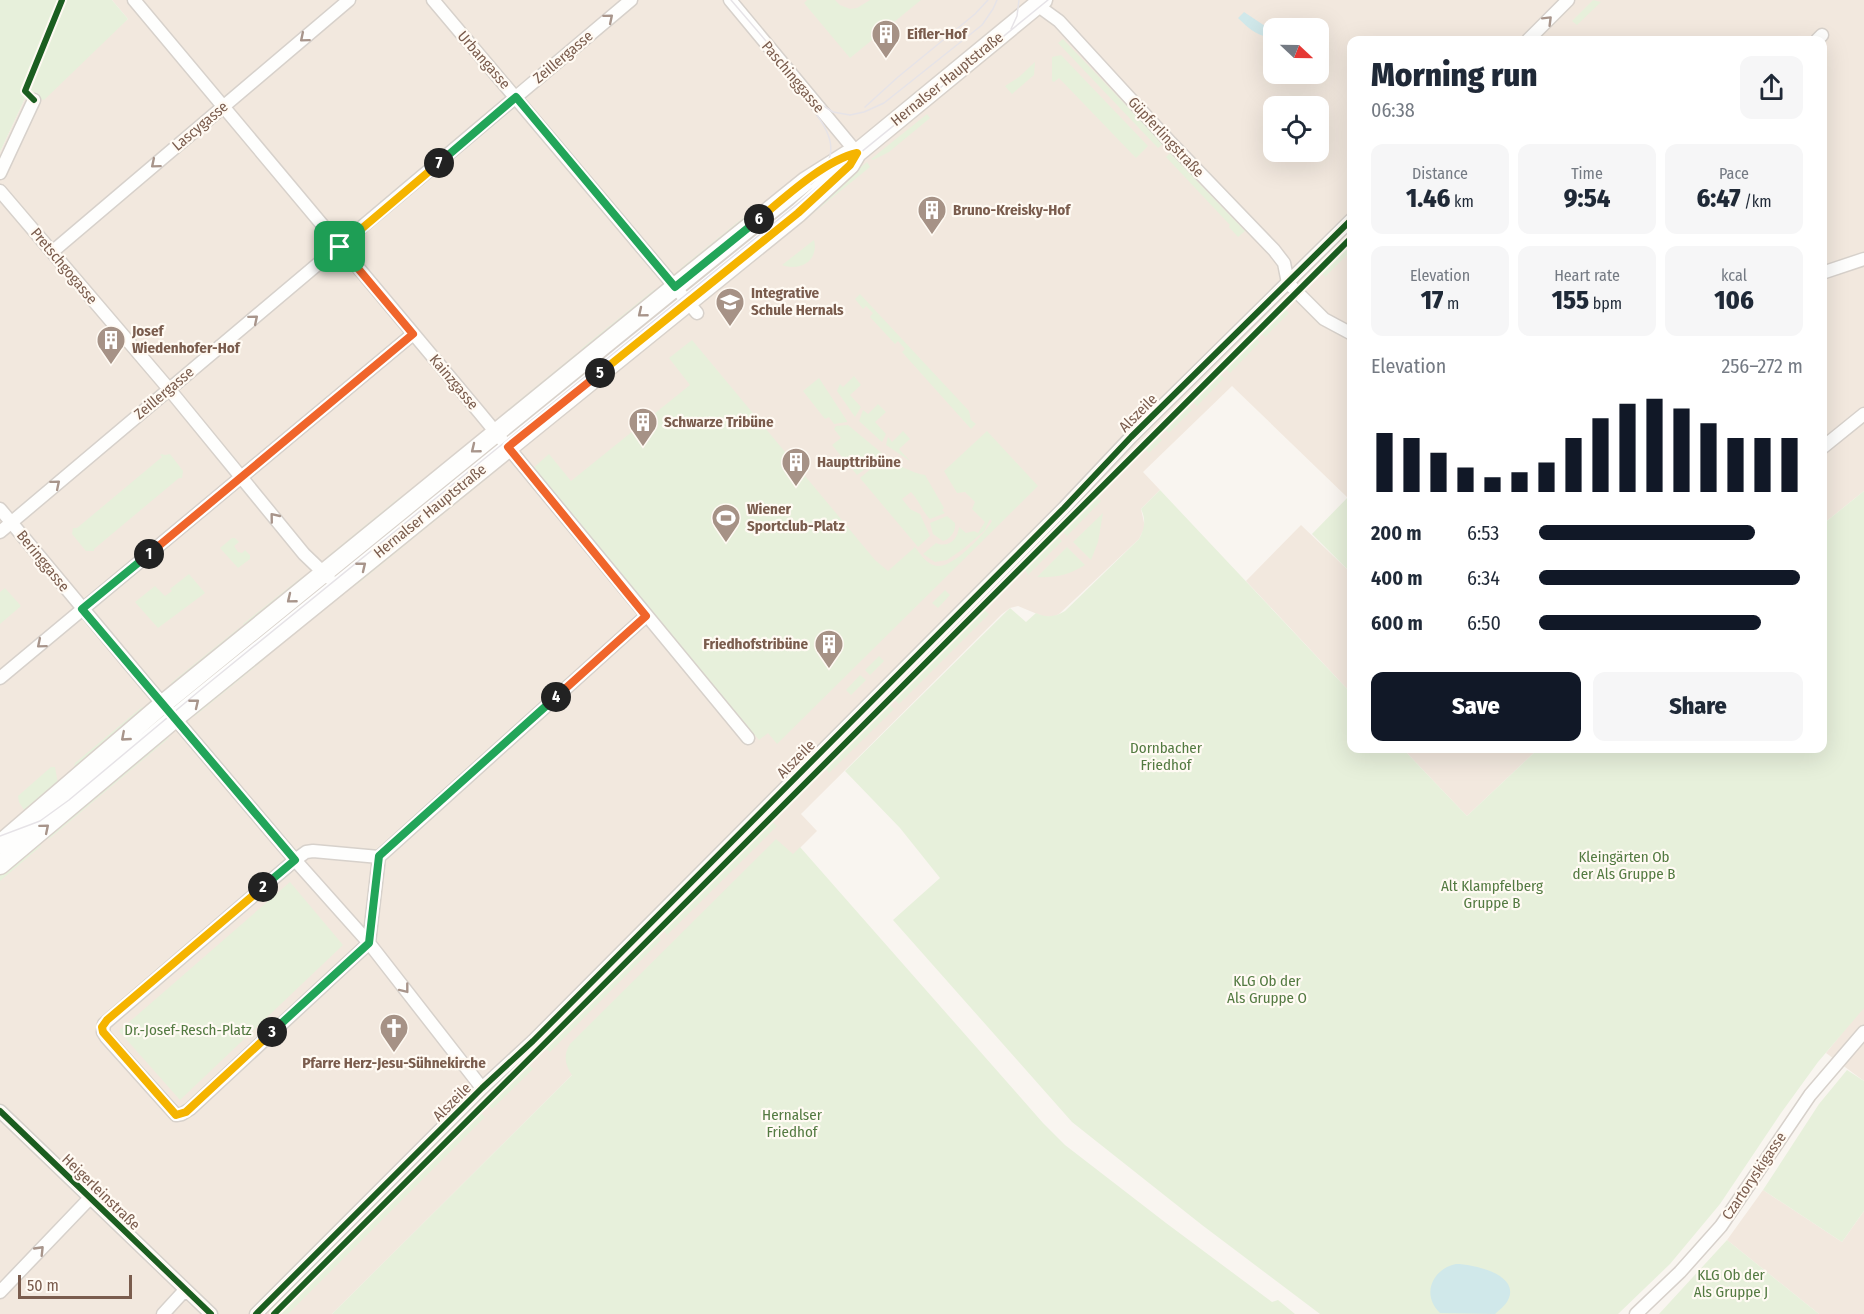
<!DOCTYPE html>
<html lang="en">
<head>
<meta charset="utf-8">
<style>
	:root { --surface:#fff; --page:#f6f6f7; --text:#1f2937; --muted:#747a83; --accent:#111827 }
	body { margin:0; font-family:"Fira Sans Condensed",sans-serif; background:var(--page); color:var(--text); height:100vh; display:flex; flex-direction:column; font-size:22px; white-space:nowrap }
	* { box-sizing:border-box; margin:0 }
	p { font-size:20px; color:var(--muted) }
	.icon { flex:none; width:33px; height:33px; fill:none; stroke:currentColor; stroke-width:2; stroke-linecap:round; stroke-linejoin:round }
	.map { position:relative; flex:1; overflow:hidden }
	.sheet { position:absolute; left:1347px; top:36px; width:480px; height:717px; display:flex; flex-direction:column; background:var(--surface); border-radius:12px; box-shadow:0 6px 24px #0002 }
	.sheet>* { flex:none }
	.needle { width:39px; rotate:112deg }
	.controls { position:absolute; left:1263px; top:18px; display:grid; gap:12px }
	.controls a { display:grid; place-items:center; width:66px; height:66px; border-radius:12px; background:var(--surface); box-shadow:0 6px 24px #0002; font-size:30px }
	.scale { position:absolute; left:18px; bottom:15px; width:114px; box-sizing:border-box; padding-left:6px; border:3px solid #7a5c4d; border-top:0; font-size:16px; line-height:21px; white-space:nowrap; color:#7a5c4d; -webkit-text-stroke:4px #fffaf3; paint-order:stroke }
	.pin { position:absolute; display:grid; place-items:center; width:51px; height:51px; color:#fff; margin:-26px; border-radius:12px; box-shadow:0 3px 9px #0006 }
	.km { position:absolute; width:30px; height:30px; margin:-15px; border-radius:50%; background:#222; color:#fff; font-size:16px; line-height:30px; text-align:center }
	.round { display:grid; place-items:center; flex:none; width:63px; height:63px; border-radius:12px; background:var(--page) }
	.overview { display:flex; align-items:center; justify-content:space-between; height:102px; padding:0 24px }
	h1 { font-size:33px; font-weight:800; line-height:45px }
	.stats { display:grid; grid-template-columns:repeat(3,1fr); gap:9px; height:102px; padding:6px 24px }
	.stats div { display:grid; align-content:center; border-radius:12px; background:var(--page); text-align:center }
	.stats b { font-size:26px; font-weight:800 }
	.stats small { font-size:16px; font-weight:400 }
	.stats p { font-size:16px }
	.chart { height:168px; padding:12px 24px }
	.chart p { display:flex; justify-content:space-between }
	.chart svg { width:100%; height:108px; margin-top:6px; stroke:var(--accent); stroke-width:6 }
	.cta { display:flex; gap:12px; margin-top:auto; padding:12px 24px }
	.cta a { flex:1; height:69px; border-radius:12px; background:var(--accent); color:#fff; font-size:24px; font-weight:800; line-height:69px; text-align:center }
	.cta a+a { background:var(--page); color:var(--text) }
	ul { padding:0 24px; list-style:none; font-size:20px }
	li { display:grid; grid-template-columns:96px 72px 1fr; align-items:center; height:45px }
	li i { height:15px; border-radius:8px; background:var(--accent) }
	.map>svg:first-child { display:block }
</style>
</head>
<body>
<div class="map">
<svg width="1864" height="1314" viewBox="0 0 1864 1314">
	<rect width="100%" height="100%" fill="#f9f5f0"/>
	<path fill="#f2e8de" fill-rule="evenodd" d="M112,0h1752v491l-41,33 -1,-484h-470v454l-4,4 -116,-112 -89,86 17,18 -19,19 4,18 -6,12 -80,75 -6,3 -11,-1 -24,-10 -8,2 -8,6 -201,200 16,17 -485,483h-332v-1162l27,-58 101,-75zM1274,28h44v46h-44zM1274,106h44v46h-44z
		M1301,525l50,48v120l-105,-112z
		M1403,749h135l-71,67z
		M1864,1006v75l-38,-28z
		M1763,1190l79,52 22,-31v103h-45l-92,-74z"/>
	<path fill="#e7f0db" d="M0,0h112l16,19 -84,81 -17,-6 -27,58z
		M807,0h28l5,5 10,4 7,-1 13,-8h51l-71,58 -46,-55z
		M1593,0l8,2 -24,23 -5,-4z
		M1063,39l100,105 -5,4 -100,-105z
		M1061,55l87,91 -12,12 -77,-80 -5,4 -2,-1v-24z
		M1035,62l-1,13 -22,19 -7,-8 14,-9z
		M927,114l3,4 -41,34 -16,8 -2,-1z
		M1170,153l75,78 -7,6 -9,-10 1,-2 -64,-68z
		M867,162l3,5 -149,121 -4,-4z
		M755,208l4,5 -74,60 -4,-5z
		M814,240c5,20 -13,32 -32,25z
		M1351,241v10l-26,26 -4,-5z
		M655,289l4,5 -74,60 -4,-5z
		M860,294l109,117 2,9 5,4 -5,5 -69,-77 3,-3 -7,-8 -3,3 -25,-27 3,-4 -7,-7 -3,3 -8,-10z
		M1284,308l5,5 -24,24 -5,-5z
		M1255,337l5,5 -30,31 -5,-5z
		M692,340l183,220 13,11 27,-24c6,8 11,17 22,19 16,2 48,-32 55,-45l-2,-2 -6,12 -21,18 -16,11 -12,2 -12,-8 13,-11c12,5 22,-3 23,-16l7,6 8,-2 4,2 7,-11 -13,-13 3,-7 -10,-10 -8,1 -13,-22 43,-40 51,55 -261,258 -9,-11 -9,7 -228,-270 18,-16 22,27 119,-96 -21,-27z
		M577,353l4,4 -72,59 -4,-4z
		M1219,373l5,5 -27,28 -5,-5z
		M854,376l7,9 -11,10 11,12 -6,10 -18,-26 3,-7 3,3z
		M819,378l28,43v1l-13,2 -5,-7 -4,2 -22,-28z
		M878,404l8,8 -11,10 11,12 -4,8 -23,-21 4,-11 5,4z
		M1187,405l5,5 -23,23 -5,-4z
		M848,425l36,30 -27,20 -25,-30 9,-7 -7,-9 2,-3z
		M903,431l7,8 -11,10 11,12 -24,-16 2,-8 4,5z
		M1157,435l5,5 -13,13 -5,-5z
		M162,454l3,1 5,-1 13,17 -1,7h-3l-85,71v2h-8l-14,-17 1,-6h4l85,-71 -2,-2z
		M887,462c13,2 24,11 38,13l19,33 -2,2 3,3 -15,6c-8,-8 -11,-19 -19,-27l-9,7 8,10 10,5 10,22 -12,11 -58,-69 13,-11z
		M500,464l1,3 -146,119 -4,-5z
		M1160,490l191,203 1,55 51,1 64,67 71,-67 284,-1 1,-224 41,-33v517l-46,54 -37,51 -61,91 -50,60 -52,50h-298l-118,-89 -130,-103 -179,-202 47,-42 -40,-50 -55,-57 165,-163 16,14 10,-9c11,5 19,4 29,-2l74,-72c6,-11 7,-19 2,-30z
		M1351,494v79l-39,-39z
		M400,497l4,4 -72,59 -4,-4z
		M1094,497l7,4 -34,35 -6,-6z
		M1103,513l-5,29 -7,18 -18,-18z
		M947,516l8,7c1,9 -5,16 -12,18l-10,-7 -3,-11z
		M1056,536l6,5 -34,34 -4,-7z
		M232,538h3l4,4 -5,4 4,6 4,1 3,-3 5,5v4l-12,9 -18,-20z
		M1067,547l18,18c-16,10 -30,13 -48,12z
		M189,574l16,19 -47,35 -23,-26 20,-16 10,10 7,-5 -2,-2z
		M302,577l3,4 -58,48 -4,-5z
		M5,588l16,18 -21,18v-32z
		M945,590l5,5 -12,13 -6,-5z
		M983,609l6,5 -90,90 -5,-5z
		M239,628l4,4 -68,56 -4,-5z
		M262,653l4,5 -71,58 -4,-5z
		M879,656l5,5 -14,14 -5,-5z
		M860,675l6,5 -15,15 -5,-5z
		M889,704l5,5 -65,64 -4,-6z
		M142,707l4,4 -70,57 -2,-1 1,-4z
		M165,733l4,5 -120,101 -4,-5z
		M51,767h4l3,17 -32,29 -7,-11 -1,-6z
		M772,821l5,5 -110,109 -4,-5z
		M776,839l17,15 7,-7 243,276 22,22 101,78 106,79 6,-2 17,14h-963l240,-239c-7,-10 -9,-20 -2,-31z
		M37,841l4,5 -41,35v-9z
		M290,882l53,63 -163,155 -61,-69z
		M657,936l4,4 -111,112 -5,-4z
		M528,1064l5,5 -41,40 -4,-4z
		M1847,1070l17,11v130l-22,31 -79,-52 56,-86z
		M480,1112l5,5 -197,197h-9z
		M1727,1240l92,74h-160z"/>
	<path fill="#d0e8ea" d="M1244,12l27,18 1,4 -4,3c-12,-2 -21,-10 -30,-19z
		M1456,1264c16,0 65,10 52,36 -2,5 -9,10 -13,14l-55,-1c-19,-18 -8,-44 16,-49z"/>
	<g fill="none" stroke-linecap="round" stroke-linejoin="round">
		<g stroke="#d7d1cb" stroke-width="15">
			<path id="minor" d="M134,0l345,412 269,326
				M433,0l264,313
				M730,0l127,153
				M1037,5l22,16 112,122 103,107 10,13 4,20
				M1528,40l40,-40
				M1817,40l5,-5
				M0,173l34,-73
				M0,191l169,198 135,165 25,24
				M52,252l297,-252
				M1822,273l42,-14
				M1288,283l36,36 28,15
				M1822,448l42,-34
				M0,509l145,174 150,177 74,83 113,145
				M0,532l631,-532
				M0,678l413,-344
				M313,851l66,6 -10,86 -179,166 -8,5 -6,1 -70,-78 -3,-5 1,-8 191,-164 11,-8z
				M379,857l267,-241
				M0,1111l211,203
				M0,1292l90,-94
				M163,1314l22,-24
				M256,1314l226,-226 51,-47 531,-533 67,-71 221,-218
				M1636,1314l44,-42 41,-46 89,-131 54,-63"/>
		</g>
		<g stroke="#d9d2cb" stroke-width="21">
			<path id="secondary" d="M0,844l163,-140 512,-417 131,-106 41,-26 8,-2
				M0,865l175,-147 623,-505 52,-48 7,-12 186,-153"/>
		</g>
		<use href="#minor" stroke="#fefefd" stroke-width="12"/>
		<use href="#secondary" stroke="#fefefd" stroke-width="18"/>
		<path stroke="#e6e3e7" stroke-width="1.5" d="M731,0l88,103 14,9 17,3 14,-3 20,-9 98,-78 11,-16 4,-9
			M1011,29l6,-13 2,-16
			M807,102c24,29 37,53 4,82
			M865,107l33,-30 77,-63 13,-14
			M0,836l40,-15 29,-21 141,-118 838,-682"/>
		<g stroke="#fffaf3" stroke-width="10">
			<path id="cycleway" d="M34,100l-9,-9 37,-91
				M0,1111l211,203
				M256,1314l226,-226 51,-47 531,-533 67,-71 221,-218
				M274,1314l1078,-1077"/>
		</g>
		<use href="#cycleway" stroke="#1b5e20" stroke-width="6"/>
	</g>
	<defs><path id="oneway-chevron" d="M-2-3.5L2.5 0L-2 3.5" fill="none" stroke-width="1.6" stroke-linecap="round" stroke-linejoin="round" transform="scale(1.5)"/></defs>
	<g stroke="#a8958b">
		<use href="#oneway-chevron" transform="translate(609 18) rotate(-40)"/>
		<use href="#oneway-chevron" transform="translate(1548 20) rotate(-45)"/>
		<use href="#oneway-chevron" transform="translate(304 38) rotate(140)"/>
		<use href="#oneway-chevron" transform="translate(155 164) rotate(140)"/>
		<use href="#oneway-chevron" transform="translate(642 313) rotate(141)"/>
		<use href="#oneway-chevron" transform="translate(254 319) rotate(-40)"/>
		<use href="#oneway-chevron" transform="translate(475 449) rotate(141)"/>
		<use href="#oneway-chevron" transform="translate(56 484) rotate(-40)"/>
		<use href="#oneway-chevron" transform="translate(274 517) rotate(-129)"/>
		<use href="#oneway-chevron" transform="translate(362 566) rotate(-39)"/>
		<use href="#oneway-chevron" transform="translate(291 599) rotate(141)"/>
		<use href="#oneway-chevron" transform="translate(41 644) rotate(140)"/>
		<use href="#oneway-chevron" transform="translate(195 703) rotate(-39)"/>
		<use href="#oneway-chevron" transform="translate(125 737) rotate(139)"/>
		<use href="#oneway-chevron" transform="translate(45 828) rotate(-40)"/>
		<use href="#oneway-chevron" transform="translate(405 989) rotate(52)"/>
		<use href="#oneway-chevron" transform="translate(40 1250) rotate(-46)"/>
	</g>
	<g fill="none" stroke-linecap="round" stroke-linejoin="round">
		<g stroke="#fff" stroke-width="12">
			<path id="split-1" d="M149,554l264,-220 -73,-87"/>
		</g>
		<g stroke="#fff" stroke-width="12">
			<path id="split-2" d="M149,554l-67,55 213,251 -32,27"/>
		</g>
		<g stroke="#fff" stroke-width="12">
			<path id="split-3" d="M263,887l-156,133 -5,7 1,5 73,83 10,-3 86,-80"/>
		</g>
		<g stroke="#fff" stroke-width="12">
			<path id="split-4" d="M272,1032l97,-89 10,-87 177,-159"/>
		</g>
		<g stroke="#fff" stroke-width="12">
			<path id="split-5" d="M556,697l90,-81 -138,-169 92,-74"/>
		</g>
		<g stroke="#fff" stroke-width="12">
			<path id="split-6" d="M600,373l198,-160 52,-48 7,-12c-32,7 -73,45 -98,66"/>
		</g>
		<g stroke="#fff" stroke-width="12">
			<path id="split-7" d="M439,163l77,-66 159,190 84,-68"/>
		</g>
		<g stroke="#fff" stroke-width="12">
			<path id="split-8" d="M340,247l99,-84"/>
		</g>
		<use href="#split-1" stroke="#f0652b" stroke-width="8"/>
		<use href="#split-2" stroke="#22a559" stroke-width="8"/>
		<use href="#split-3" stroke="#f5b400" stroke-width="8"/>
		<use href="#split-4" stroke="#22a559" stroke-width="8"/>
		<use href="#split-5" stroke="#f0652b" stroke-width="8"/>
		<use href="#split-6" stroke="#f5b400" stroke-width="8"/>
		<use href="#split-7" stroke="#22a559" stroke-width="8"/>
		<use href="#split-8" stroke="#f5b400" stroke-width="8"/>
	</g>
	<defs>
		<g id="building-pin" transform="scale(1.5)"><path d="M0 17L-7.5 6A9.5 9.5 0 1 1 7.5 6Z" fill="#a69286" stroke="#fffaf3"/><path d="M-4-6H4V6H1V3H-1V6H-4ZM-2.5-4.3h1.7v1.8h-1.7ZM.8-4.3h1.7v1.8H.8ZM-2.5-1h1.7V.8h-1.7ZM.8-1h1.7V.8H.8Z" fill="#fff"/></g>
		<g id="school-pin" transform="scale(1.5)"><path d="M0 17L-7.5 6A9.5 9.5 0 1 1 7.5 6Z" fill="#a69286" stroke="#fffaf3"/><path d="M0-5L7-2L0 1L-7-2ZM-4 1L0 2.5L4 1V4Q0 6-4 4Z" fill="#fff"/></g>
		<g id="stadium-pin" transform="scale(1.5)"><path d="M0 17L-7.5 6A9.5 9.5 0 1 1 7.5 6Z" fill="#a69286" stroke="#fffaf3"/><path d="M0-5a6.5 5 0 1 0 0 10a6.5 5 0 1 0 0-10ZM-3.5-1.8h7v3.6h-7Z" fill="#fff"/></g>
		<g id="church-pin" transform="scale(1.5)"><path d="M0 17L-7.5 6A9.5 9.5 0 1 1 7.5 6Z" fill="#a69286" stroke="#fffaf3"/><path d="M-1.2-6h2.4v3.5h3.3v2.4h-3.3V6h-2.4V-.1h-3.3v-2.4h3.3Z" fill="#fff"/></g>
	</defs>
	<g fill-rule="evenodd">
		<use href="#building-pin" x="886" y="34"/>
		<use href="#building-pin" x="932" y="210"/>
		<use href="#school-pin" x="730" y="302"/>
		<use href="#building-pin" x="111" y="340"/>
		<use href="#building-pin" x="643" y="422"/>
		<use href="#building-pin" x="796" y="462"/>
		<use href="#stadium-pin" x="726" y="518"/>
		<use href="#building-pin" x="829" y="644"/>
		<use href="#church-pin" x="394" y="1028"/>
	</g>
	<g text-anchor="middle" stroke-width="4.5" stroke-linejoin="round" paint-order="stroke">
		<g font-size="15" font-weight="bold" fill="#7a5c4d" stroke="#fffaf3" text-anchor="start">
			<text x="907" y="39">Eifler-Hof</text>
			<text x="953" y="215">Bruno-Kreisky-Hof</text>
			<text x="751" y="298">Integrative<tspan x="751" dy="17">Schule Hernals</tspan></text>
			<text x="132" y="336">Josef<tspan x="132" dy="17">Wiedenhofer-Hof</tspan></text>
			<text x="664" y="427">Schwarze Tribüne</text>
			<text x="817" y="467">Haupttribüne</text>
			<text x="747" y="514">Wiener<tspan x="747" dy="17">Sportclub-Platz</tspan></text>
			<text x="808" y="649" text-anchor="end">Friedhofstribüne</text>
			<text x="394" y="1068" text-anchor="middle">Pfarre Herz-Jesu-Sühnekirche</text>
		</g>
		<g font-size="15" fill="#7a5c4d" stroke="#fffaf3">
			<text transform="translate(563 57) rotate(-40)" y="5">Zeillergasse</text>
			<text transform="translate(484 60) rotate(49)" y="5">Urbangasse</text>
			<text transform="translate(793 77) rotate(50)" y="5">Paschinggasse</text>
			<text transform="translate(947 79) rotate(-39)" y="5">Hernalser Hauptstraße</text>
			<text transform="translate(200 126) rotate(-40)" y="5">Lascygasse</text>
			<text transform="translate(1166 137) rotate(47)" y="5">Güpferlingstraße</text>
			<text transform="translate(64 266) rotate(50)" y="5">Pretschgogasse</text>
			<text transform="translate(454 382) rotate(50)" y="5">Kainzgasse</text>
			<text transform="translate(164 393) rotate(-40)" y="5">Zeillergasse</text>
			<text transform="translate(1138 413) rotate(-45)" y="5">Alszeile</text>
			<text transform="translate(430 511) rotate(-39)" y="5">Hernalser Hauptstraße</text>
			<text transform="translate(43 561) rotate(51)" y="5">Beringgasse</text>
			<text transform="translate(796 759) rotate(-45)" y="5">Alszeile</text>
			<text transform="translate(452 1102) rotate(-45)" y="5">Alszeile</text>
			<text transform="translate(1754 1176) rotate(-56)" y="5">Czartoryskigasse</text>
			<text transform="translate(101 1192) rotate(44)" y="5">Heigerleinstraße</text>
		</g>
		<g font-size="15" fill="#537a41" stroke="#fffaf3">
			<text x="1166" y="753">Dornbacher<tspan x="1166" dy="17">Friedhof</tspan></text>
			<text x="1624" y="862">Kleingärten Ob<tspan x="1624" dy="17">der Als Gruppe B</tspan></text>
			<text x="1492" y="891">Alt Klampfelberg<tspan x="1492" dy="17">Gruppe B</tspan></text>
			<text x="1267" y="986">KLG Ob der<tspan x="1267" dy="17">Als Gruppe O</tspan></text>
			<text x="188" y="1035">Dr.-Josef-Resch-Platz</text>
			<text x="792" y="1120">Hernalser<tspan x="792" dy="17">Friedhof</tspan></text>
			<text x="1731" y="1280">KLG Ob der<tspan x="1731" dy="17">Als Gruppe J</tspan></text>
		</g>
	</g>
</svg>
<div class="controls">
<a><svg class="needle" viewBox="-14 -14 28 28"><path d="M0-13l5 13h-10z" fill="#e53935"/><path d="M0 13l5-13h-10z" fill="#747a83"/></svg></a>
<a><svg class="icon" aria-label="locate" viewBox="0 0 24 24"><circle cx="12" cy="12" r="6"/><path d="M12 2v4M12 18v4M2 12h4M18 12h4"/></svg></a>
</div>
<div class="scale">50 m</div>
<div class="pin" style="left:340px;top:247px;background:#1e9e55"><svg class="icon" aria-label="arrive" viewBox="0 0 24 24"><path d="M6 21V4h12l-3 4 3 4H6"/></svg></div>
<b class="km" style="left:149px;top:554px">1</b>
<b class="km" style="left:263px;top:887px">2</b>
<b class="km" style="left:272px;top:1032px">3</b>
<b class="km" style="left:556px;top:697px">4</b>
<b class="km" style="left:600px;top:373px">5</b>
<b class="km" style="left:759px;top:219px">6</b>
<b class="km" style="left:439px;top:163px">7</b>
<section class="sheet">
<div class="overview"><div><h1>Morning run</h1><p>06:38</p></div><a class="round"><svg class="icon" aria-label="share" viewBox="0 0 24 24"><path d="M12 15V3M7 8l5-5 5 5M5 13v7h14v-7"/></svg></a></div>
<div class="stats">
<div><p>Distance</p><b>1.46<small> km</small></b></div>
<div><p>Time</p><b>9:54</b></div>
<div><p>Pace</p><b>6:47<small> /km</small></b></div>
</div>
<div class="stats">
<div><p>Elevation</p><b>17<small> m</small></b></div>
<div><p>Heart rate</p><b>155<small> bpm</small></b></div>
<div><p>kcal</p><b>106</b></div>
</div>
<div class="chart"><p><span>Elevation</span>256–272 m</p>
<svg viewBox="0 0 160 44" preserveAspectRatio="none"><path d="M5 44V20M15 44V22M25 44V28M35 44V34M45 44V38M55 44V36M65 44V32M75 44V22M85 44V14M95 44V8M105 44V6M115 44V10M125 44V16M135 44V22M145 44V22M155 44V22"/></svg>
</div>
<ul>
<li><b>200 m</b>6:53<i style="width:82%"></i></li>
<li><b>400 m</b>6:34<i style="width:99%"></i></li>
<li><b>600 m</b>6:50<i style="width:84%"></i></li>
</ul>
<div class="cta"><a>Save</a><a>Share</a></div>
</section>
</div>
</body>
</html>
